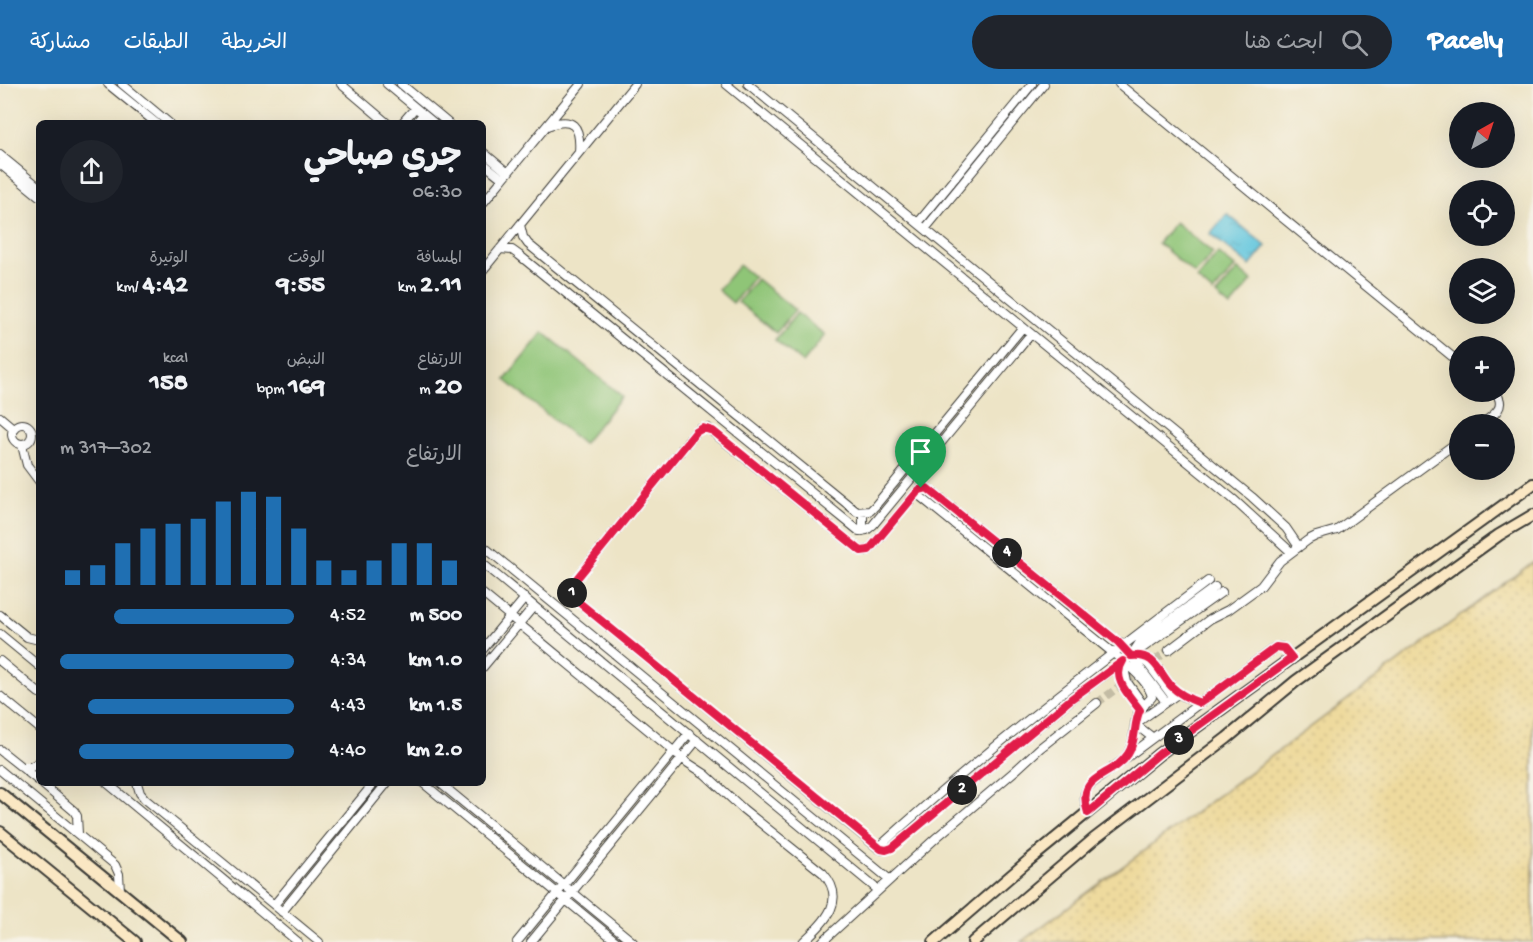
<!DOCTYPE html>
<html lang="ar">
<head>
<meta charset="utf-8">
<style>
	:root { --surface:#171b24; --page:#20242c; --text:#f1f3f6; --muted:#9ea1a6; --accent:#1f6fb2 }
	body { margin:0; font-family:"Gochi Hand","Playpen Sans Arabic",sans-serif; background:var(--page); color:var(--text); direction:rtl; height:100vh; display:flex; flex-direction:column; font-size:22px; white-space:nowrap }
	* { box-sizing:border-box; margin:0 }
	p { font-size:20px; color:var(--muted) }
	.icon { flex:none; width:33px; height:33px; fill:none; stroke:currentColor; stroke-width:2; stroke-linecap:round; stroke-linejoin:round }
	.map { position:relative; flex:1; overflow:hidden; direction:ltr }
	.sheet { position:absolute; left:36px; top:36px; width:450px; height:666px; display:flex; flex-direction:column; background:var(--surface); border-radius:9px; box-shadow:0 6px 24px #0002; direction:rtl }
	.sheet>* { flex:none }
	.needle { width:39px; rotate:39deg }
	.buttons { position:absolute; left:1449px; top:18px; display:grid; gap:12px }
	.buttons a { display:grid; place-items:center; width:66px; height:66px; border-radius:50%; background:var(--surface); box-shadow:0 6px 24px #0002; font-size:30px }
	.pin { position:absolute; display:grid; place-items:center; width:51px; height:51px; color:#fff; margin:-62px -26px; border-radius:50% 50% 50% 0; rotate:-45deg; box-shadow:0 0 6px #0007 }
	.pin .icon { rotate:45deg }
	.km { position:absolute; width:30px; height:30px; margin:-15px; border-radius:50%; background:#222; color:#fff; font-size:16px; line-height:30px; text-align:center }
	.round { display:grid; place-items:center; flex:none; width:63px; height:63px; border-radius:32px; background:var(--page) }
	.overview { display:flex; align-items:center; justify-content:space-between; height:102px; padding:0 24px }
	h1 { font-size:33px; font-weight:700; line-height:45px }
	.stats { display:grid; grid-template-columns:repeat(3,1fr); gap:9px; height:102px; padding:6px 24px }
	.stats div { display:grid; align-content:center }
	.stats b { font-size:26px; font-weight:700 }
	.stats small { font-size:16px; font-weight:400 }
	.stats p { font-size:16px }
	.chart { height:168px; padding:12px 24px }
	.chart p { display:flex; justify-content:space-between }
	.chart svg { width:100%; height:108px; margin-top:6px; stroke:var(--accent); stroke-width:6 }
	ul { padding:0 24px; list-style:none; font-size:20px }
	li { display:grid; grid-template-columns:96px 72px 1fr; align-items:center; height:45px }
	li i { height:15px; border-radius:8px; background:var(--accent) }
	header { display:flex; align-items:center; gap:36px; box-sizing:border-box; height:84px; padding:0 30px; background:var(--accent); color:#fff }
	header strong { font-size:28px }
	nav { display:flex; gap:33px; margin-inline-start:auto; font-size:21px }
	.search { width:420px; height:54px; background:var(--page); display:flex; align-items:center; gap:15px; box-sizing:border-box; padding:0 21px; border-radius:33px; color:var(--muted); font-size:22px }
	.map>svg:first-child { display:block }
</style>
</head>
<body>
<header>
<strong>Pacely</strong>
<div class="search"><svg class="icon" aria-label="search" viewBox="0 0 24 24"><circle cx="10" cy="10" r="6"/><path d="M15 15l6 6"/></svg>ابحث هنا</div>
<nav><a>الخريطة</a><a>الطبقات</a><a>مشاركة</a></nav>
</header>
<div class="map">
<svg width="1533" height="858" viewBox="0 0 1533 858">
	<defs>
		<pattern id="sand-dots" width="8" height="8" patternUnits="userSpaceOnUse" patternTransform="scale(1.5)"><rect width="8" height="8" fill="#eeda9e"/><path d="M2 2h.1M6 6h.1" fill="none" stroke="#ccba88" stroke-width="1.8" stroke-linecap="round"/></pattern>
		<pattern id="water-ripples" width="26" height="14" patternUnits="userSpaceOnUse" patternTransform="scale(1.5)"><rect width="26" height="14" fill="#61c6de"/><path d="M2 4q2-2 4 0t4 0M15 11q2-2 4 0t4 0" fill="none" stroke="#54aabe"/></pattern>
	</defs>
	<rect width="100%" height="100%" fill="#f7f3e8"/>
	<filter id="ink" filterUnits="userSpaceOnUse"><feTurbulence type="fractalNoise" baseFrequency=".0167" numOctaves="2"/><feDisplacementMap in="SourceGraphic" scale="12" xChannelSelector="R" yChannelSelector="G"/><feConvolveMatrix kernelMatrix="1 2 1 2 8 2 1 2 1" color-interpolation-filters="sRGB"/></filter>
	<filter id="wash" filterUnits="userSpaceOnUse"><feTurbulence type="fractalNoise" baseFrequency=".008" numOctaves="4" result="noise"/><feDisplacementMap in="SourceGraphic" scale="24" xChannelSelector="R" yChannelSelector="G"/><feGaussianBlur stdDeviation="1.35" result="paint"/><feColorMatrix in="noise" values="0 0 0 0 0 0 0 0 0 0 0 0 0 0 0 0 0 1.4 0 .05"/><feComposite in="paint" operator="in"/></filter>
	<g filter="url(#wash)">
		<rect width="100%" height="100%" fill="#ede4c6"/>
		<path fill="url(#sand-dots)" stroke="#857b5d" stroke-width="1.5" d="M1533,478v380h-512z"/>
		<path fill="#8fc577" stroke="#56704a" stroke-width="1.5" d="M1175,138l38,31 -18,21 -37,-31z
			M1218,169l17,14 -22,26 -16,-14z
			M739,181l15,12 -21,26 -15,-13z
			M1238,185l14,12 -22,26 -14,-12z
			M757,195l38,31 -19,23 -38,-31z
			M797,229l28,22 -22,28 -28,-23z
			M543,248l79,64 -39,48 -78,-64z"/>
		<path fill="url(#water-ripples)" stroke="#3e717d" stroke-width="1.5" d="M1227,130l39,32 -16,20 -40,-32z"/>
	</g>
	<g filter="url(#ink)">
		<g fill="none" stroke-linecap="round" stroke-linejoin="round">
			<path stroke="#c3bca4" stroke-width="8" stroke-dasharray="8 4" stroke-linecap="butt" d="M1097,619l72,-53"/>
			<g stroke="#3b3a36" stroke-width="10">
				<path id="street" d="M108,0l48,39
					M122,0l47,39
					M341,0l46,39
					M387,0l47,39
					M401,0l47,39
					M726,0l507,415 58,53
					M748,0l504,413 34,31 13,19
					M1119,0l341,279
					M402,39l13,-15
					M416,39l7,-9
					M547,42c26,-10 34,0 32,26
					M483,68l25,21
					M0,71l39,32
					M483,79l20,16
					M0,80l39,32
					M483,119l98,-119
					M918,139l114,-139
					M520,141l3,12 5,7 329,268 13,-1 5,-5 148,-179
					M925,145l119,-145
					M500,165l12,1 7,5 340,276 8,-1 6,-5 158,-191
					M483,186l152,-186
					M0,333l13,11
					M12 350a10 10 0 1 1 20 0a10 10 0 1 1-20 0Z
					M1481,340c12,-8 27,-17 14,-32
					M22,361l5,20 12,16
					M916,409l207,168c11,10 26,22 29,36 -4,5 -10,9 -13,14 -8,14 -1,28 -13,46
					M863,429v18
					M483,462l406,333
					M483,480l395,326
					M483,510l205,169 17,11 38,35 80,64c25,28 1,49 -20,69
					M0,531l27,22 12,3
					M0,550l39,32
					M483,565l42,-51
					M1169,566l41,-31 18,-9 33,-24 19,-25 28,-21 8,-4 21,-6 123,-90
					M1132,570l8,-12 75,-55
					M1133,572c22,-2 26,16 38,30 8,9 18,14 29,17
					M1141,574l8,7 24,32
					M0,577l39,32
					M1122,579c-10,17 8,33 18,46
					M1123,579l4,19 17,24
					M483,583l51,-61
					M0,612l39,32
					M1166,618l-35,-46 -13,-14 -191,-154h-6l-5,5 -47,57 -8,1 -153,-123 -8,1 -4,3 -122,150c-4,6 -3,12 2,18l302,248 5,2 9,-3 187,-154 143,-101
					M1153,654l-18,-14 44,-31
					M0,666l39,31
					M21,683h10l8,-5
					M0,686l115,95 4,9 1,17
					M41,699l33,28 3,5 1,18
					M107,699l191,159
					M137,699l3,10 5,6 174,143
					M423,699l194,159
					M440,699l193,159
					M1088,729c-4,-12 -6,-20 3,-29l183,-136c9,-4 13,3 18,10
					M878,764c105,-96 217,-182 330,-267
					M274,821l100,-122
					M282,828l105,-129
					M517,858l172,-209
					M531,858l166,-202
					M822,858l115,-105 79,-67 24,-22 57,-45"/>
			</g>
			<g stroke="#3b3a36" stroke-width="14">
				<path id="secondary" d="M0,709l182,149
					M0,748l135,110
					M934,858l94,-81 131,-107 374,-270
					M973,858l121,-103 133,-101 69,-57 203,-146 34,-20"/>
			</g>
			<use href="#street" stroke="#fff" stroke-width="8"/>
			<use href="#secondary" stroke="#fae7c3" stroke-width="10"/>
		</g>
	</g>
	<g fill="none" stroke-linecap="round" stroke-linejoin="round" filter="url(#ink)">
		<g stroke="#fff" stroke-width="12">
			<path id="route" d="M703,344l10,3 148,120 8,-1 50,-60 8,-2 191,154 13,14c24,-3 27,15 40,30 8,8 18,13 29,17l76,-56 8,1 8,10 -133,96 -71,59c-13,-40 24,-34 40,-59 9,-14 5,-30 12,-44 -11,-15 -29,-31 -17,-49l-52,38 -179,149 -6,2 -5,-1 -305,-249c-5,-6 -6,-12 -2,-18l122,-150z"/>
		</g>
		<use href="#route" stroke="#e11d48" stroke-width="8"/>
	</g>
</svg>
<div class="buttons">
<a><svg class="needle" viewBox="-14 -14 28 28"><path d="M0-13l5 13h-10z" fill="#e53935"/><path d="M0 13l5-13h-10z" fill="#9ea1a6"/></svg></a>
<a><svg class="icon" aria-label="locate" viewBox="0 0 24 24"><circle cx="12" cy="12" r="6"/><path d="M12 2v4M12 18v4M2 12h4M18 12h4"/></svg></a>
<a><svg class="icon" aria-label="layers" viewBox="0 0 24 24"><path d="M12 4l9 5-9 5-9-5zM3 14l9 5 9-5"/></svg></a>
<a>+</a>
<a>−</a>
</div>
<div class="pin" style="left:921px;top:404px;background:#1e9e55"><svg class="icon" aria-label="arrive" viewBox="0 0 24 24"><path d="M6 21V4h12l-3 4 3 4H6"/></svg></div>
<b class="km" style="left:572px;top:509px">1</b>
<b class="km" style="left:962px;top:706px">2</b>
<b class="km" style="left:1179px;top:656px">3</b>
<b class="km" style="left:1007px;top:469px">4</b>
<section class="sheet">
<div class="overview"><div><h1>جري صباحي</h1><p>06:30</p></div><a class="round"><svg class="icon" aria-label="share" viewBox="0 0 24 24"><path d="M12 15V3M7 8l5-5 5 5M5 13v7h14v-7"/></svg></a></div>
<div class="stats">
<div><p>المسافة</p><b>2.11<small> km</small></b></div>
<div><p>الوقت</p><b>9:55</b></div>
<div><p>الوتيرة</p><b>4:42<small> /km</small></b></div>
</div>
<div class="stats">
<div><p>الارتفاع</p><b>20<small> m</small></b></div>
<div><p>النبض</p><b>169<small> bpm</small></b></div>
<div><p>kcal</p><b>158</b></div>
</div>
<div class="chart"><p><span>الارتفاع</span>302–317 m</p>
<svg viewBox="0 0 160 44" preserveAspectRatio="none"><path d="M5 44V38M15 44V36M25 44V27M35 44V21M45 44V19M55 44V17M65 44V10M75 44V6M85 44V8M95 44V21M105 44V34M115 44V38M125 44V34M135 44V27M145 44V27M155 44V34"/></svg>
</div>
<ul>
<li><b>500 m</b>4:52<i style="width:77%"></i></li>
<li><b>1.0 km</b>4:34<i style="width:100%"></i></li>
<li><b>1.5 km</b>4:43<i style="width:88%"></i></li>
<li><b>2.0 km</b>4:40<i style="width:92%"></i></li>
</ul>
</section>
</div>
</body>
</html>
